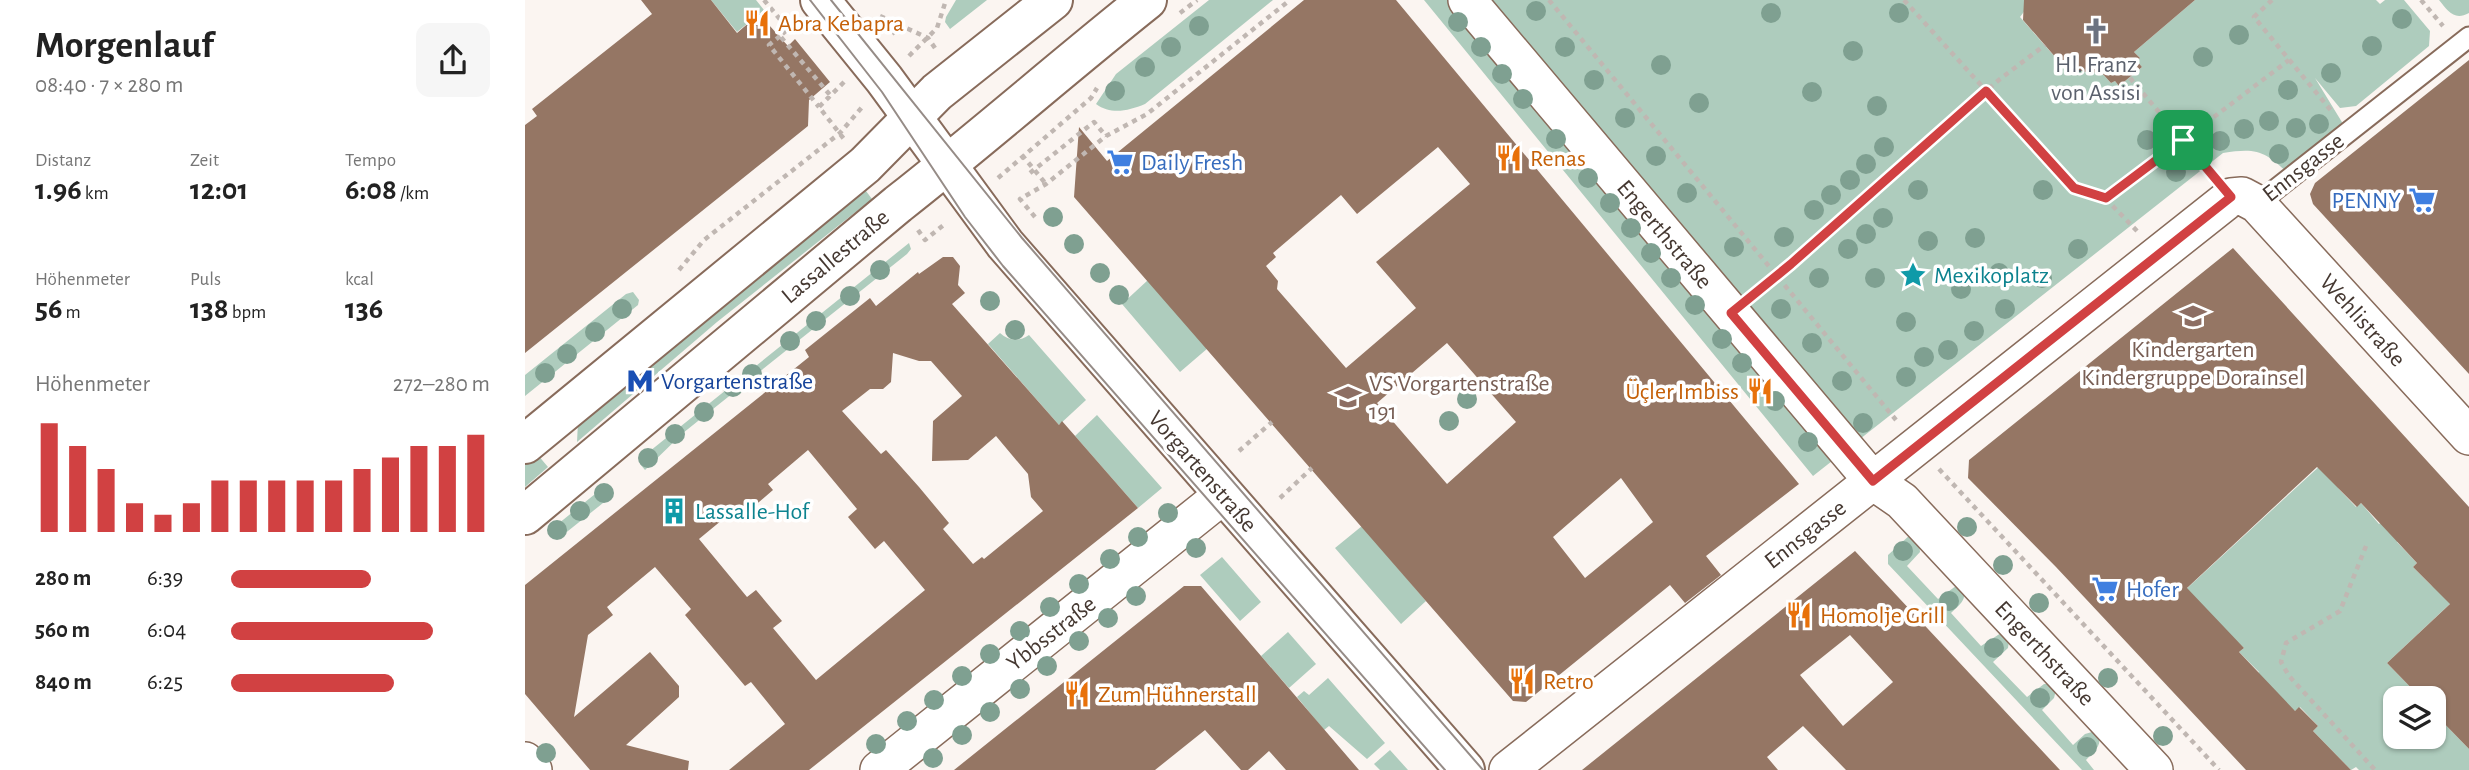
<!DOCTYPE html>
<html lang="de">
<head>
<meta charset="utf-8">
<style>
	:root { --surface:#fff; --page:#f6f6f6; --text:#222; --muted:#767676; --accent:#d14142 }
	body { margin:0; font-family:"Alegreya Sans",sans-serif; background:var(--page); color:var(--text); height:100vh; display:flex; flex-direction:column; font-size:26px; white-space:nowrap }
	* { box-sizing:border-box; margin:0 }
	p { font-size:23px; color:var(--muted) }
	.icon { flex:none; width:38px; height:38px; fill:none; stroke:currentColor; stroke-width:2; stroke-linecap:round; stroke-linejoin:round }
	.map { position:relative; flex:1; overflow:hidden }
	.panel { display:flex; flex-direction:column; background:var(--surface); width:525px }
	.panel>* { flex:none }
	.tools { position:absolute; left:1858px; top:686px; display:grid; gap:14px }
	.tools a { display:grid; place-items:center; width:63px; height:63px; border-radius:14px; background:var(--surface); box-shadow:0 2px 5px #0004; font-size:35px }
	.pin { position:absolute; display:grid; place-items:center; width:60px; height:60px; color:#fff; margin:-30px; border-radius:14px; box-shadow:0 4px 10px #0006 }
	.round { display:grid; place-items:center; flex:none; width:74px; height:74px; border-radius:14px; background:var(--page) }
	.summary { display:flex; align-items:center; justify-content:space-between; height:119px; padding:0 35px }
	h1 { font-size:38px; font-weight:600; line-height:52px }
	.metrics { display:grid; grid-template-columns:repeat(3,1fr); gap:10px; height:119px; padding:7px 35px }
	.metrics div { display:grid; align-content:center }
	.metrics b { font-size:30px; font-weight:600 }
	.metrics small { font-size:19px; font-weight:400 }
	.metrics p { font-size:19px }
	.chart { height:196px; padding:14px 35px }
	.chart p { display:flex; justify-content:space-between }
	.chart svg { width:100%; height:126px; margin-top:7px; stroke:var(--accent); stroke-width:6 }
	ul { padding:0 35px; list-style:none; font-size:23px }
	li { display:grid; grid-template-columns:112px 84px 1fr; align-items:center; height:52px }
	li i { height:18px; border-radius:9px; background:var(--accent) }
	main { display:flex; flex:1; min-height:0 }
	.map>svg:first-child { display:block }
</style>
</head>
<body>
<main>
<section class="panel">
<div class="summary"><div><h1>Morgenlauf</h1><p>08:40 · 7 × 280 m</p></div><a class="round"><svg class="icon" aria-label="share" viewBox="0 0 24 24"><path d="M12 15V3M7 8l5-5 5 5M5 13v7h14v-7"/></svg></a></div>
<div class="metrics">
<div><p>Distanz</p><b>1.96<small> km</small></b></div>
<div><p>Zeit</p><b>12:01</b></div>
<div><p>Tempo</p><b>6:08<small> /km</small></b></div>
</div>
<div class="metrics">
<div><p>Höhenmeter</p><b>56<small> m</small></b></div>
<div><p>Puls</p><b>138<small> bpm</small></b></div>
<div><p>kcal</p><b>136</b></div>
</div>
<div class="chart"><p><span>Höhenmeter</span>272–280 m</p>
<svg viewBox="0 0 160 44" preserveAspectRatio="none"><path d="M5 44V6M15 44V14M25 44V22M35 44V34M45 44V38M55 44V34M65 44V26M75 44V26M85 44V26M95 44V26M105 44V26M115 44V22M125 44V18M135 44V14M145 44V14M155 44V10"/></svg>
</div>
<ul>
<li><b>280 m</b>6:39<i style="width:54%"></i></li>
<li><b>560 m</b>6:04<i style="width:78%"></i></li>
<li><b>840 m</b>6:25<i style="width:63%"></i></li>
</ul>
</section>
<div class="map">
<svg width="1944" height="770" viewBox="0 0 1944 770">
	<rect width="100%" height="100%" fill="#fbf5f1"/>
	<path fill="#aeccbd" d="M186,0h45l8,10 -27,22z
		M431,0h31l-37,29 -5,-7 1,-5z
		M684,0h64l-128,104c-17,7 -34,11 -49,0l20,-30z
		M899,0h600l2,9 -6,8 50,57 8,-6 21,2 12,13 4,-2 4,5 23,-19 -5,-6 3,-3 -6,-6 61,-52h181l4,4 5,-4h19l26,31 -1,15 -73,60 -16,2 -25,-30 33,54 -56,45c-26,-25 -33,-30 -69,-24l-410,323z
		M1914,0h30v13c-15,8 -21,-2 -30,-13z
		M338,187l9,12 -155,123 -140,120 1,-20z
		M384,243l2,6 -4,5 -224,179 -38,37 -5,-6v-5z
		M623,280l60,68 -28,24 -58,-68z
		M108,292l6,8 -1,5 -113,91v-21l101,-81z
		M475,333c9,8 19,9 29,2l57,65 -27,25 -71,-81z
		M572,415l65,73 -24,20 -63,-72z
		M12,454l11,13 -23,20v-23z
		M1798,463l16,26 17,18 5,-4 18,21 16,-13 16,17 -14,14 20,21 -4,4 18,18 22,16 -66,62 34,35h-25v39h38v-24l35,36v21h-110l-3,-3 -5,3 -38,-39 5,-5 -18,-19 -5,4 -50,-25 14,-14 -20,-20 5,-4 -61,-56z
		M81,489l7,6 -55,44 -5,-6v-5l47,-38z
		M837,526l64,75 -25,23 -66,-76z
		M1386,534l8,9 1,9 -13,14 31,33 18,-13c16,9 5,18 -5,27l30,33 20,-13 8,8 -1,7 -15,14 34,35 17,-13h5l7,6 -2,8 -12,12 31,35 12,-11 7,-2 6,3c5,11 -5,17 -12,25l8,10h-12l-194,-206v-9z
		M697,557l39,45 -21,19 -40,-46z
		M763,632l28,32 -27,24 -28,-32z
		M803,678l57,65 -18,16 -38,-33 -5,4 -27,-33 7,-6 5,4z
		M865,750l18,20h-28l-6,-6z"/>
	<path fill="#957664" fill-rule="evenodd" d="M116,0h70l26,33 22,-19 29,32 7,-7 35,43 -21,18 -1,26 -283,227v-228l12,-9 -5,-7 120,-95z
		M779,0h92l403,484 -93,72 15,19 -36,28 -15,-18 -144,117 -13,-1 -439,-504 5,-70 28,34zM913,147l32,37 -94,78 40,46 -70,60 -69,-79 1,-8 -12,-15 10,-9 -3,-4 68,-58 16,19zM922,343l69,79 -69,62 -70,-81zM1096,478l32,44 -68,56 -32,-41z
		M1499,0h171l-61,52 6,6 -3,3 5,6 -23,19 -4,-5 -4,2 -10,-11 -12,1 -13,-4 -6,5 -47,-54z
		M1944,60v314l-156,-170 -3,-10 5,-11z
		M1708,248l236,259v242l-35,-36v-15h-13l-34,-35 63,-59 -37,-37 4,-4 -56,-60 -4,4 -40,-40 -130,121 57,60 -5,4 20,21 36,38 4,-4 19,19 -5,5 38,39h-105l-190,-203 -88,-89 1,-18z
		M418,257h10l7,9 -2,19 7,8 -13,11 107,121 3,-4 76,87 -329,262h-80l56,-46 -34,-42 -6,4 -60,-71 6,-6 -36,-42 -48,40 6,8 -25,20 -14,82 76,-65 29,34v11l-53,48 63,16 -1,9h-98l-65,-76v-109l284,-228 -4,-7 65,-52 6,8 42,-34 1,2zM368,353l26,8h12l31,35 -29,25 -1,40 36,-1 28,-24 32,38 3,23 12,14 -59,48 -2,-2 -9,7 -30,-35 6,-6 -30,-36 -33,-37 -5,4 -39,-43 28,-22h13l8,-7zM283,450l49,59 -9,8 27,32 9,-8 41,49 -109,90 -43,-52 9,-7 -26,-31 -9,7 -48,-58 40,-33 6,8 28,-24 -5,-6z
		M1330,551l205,219h-214l-43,-44 -36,31 11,13h-196zM1325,635l43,47 -50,44 -43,-51z
		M659,586h17l158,184h-73l-17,-19 -21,19h-7l-36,-40 -50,40h-201z"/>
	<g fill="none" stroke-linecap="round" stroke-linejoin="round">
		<g stroke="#886b5b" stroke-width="23">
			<path id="service" d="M1732,204l212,-167"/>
		</g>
		<g stroke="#886b5b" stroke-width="40">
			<path id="minor" d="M942,0l406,481 29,20 252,269
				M0,761l8,9
				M354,770l344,-275
				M983,770l723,-573 11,-1 15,8 212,232"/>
		</g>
		<g stroke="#886b5b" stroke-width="42">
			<path id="tertiary" d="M295,0l64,79 121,165 460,526"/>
		</g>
		<g stroke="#886b5b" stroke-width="42">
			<path id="primary" d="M0,444l340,-279 72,-73 116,-92
				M0,515l373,-311c84,-66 165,-137 249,-204"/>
		</g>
		<path stroke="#c0b7b2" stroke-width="4.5" stroke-dasharray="5 5" stroke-linecap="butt" d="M239,0l24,29 -8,7 50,59
			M1024,0l347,420
			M1379,0l170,188 32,11
			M1747,0l-18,17 79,96
			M1896,0l22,26
			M655,13l17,-13
			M355,16l48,22 7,10
			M367,34l9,-10
			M255,36l-11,9 50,62
			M384,56l28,-28 9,-28
			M1605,78l80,94
			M319,82l-25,25 25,32
			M497,155l24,29
			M505,173l64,-51 12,14
			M473,178l93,-80 6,-10
			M510,217l-15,-18 26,-15 60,-48 41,-22 143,-114
			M393,230l7,10 21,-17
			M1612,231l-31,-32 183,-139
			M154,270l25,-30 136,-107 23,-27
			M1231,293l244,-214 45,-34
			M714,451l33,-29
			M1414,469l280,301
			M755,498l32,-30
			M1841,546l-26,65 -54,32 -5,19 8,14 86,94"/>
		<use href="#service" stroke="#fff" stroke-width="19"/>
		<use href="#minor" stroke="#fff" stroke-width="37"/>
		<use href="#tertiary" stroke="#fff" stroke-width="38"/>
		<use href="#primary" stroke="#fff" stroke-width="38"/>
		<path stroke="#968c87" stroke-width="2" d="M285,0l72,92 83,125 38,49 442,504
			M306,0l191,238 461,532"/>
	</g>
	<g fill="#7fa091">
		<circle cx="1011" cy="11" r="10"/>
		<circle cx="1246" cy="13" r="10"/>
		<circle cx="1374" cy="13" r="10"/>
		<circle cx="1877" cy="19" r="10"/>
		<circle cx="933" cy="22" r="10"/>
		<circle cx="674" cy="26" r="10"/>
		<circle cx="1714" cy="35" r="10"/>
		<circle cx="1847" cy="46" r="10"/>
		<circle cx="646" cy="47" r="10"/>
		<circle cx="956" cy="47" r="10"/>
		<circle cx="1040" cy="47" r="10"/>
		<circle cx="1328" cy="51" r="10"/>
		<circle cx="1678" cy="57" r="10"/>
		<circle cx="1136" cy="65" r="10"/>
		<circle cx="620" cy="67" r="10"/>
		<circle cx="1806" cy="73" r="10"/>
		<circle cx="977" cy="74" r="10"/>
		<circle cx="1069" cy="80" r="10"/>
		<circle cx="1763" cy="90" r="10"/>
		<circle cx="590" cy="91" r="10"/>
		<circle cx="1287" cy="92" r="10"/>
		<circle cx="998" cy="99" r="10"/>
		<circle cx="1174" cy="103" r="10"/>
		<circle cx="1352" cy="106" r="10"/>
		<circle cx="1100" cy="118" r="10"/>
		<circle cx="1744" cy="121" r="10"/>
		<circle cx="1794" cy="124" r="10"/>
		<circle cx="1771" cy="128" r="10"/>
		<circle cx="1719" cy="129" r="10"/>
		<circle cx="1031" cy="139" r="10"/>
		<circle cx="1622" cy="140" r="10"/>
		<circle cx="1695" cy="141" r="10"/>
		<circle cx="1359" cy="147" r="10"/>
		<circle cx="1754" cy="154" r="10"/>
		<circle cx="1131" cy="156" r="10"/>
		<circle cx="1341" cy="164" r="10"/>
		<circle cx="1651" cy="172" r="10"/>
		<circle cx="1063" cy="178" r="10"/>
		<circle cx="1325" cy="180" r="10"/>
		<circle cx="1393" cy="190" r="10"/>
		<circle cx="1518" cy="190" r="10"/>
		<circle cx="1162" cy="193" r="10"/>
		<circle cx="1306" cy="195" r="10"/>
		<circle cx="1085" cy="203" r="10"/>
		<circle cx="1289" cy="210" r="10"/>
		<circle cx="528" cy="217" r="10"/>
		<circle cx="1358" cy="218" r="10"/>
		<circle cx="1106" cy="228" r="10"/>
		<circle cx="1341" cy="234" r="10"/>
		<circle cx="1259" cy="237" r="10"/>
		<circle cx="1450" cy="238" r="10"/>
		<circle cx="1403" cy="241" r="10"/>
		<circle cx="549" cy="244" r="10"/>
		<circle cx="1209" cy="247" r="10"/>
		<circle cx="1323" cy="249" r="10"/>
		<circle cx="1553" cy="249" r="10"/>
		<circle cx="1126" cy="253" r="10"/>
		<circle cx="355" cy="270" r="10"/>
		<circle cx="575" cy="273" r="10"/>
		<circle cx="1474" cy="273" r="10"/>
		<circle cx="1146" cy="278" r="10"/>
		<circle cx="1294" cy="278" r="10"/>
		<circle cx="1350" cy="278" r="10"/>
		<circle cx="1517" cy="278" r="10"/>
		<circle cx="1436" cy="289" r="10"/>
		<circle cx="594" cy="295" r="10"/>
		<circle cx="325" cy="296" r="10"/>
		<circle cx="465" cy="301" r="10"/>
		<circle cx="1170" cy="305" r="10"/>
		<circle cx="97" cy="309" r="10"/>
		<circle cx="1256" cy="309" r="10"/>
		<circle cx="1480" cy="309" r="10"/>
		<circle cx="291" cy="321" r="10"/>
		<circle cx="1381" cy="322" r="10"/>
		<circle cx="490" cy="330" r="10"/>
		<circle cx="1449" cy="331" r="10"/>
		<circle cx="70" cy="332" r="10"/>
		<circle cx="1197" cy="339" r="10"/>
		<circle cx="265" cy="341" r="10"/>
		<circle cx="1287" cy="343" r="10"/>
		<circle cx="1423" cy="350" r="10"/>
		<circle cx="42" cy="354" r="10"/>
		<circle cx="1399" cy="357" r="10"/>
		<circle cx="1217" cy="363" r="10"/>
		<circle cx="20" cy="373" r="10"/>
		<circle cx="227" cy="374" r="10"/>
		<circle cx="1381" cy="377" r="10"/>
		<circle cx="1317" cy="381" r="10"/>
		<circle cx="208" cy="387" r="10"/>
		<circle cx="942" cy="399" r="10"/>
		<circle cx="1250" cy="401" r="10"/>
		<circle cx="179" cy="412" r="10"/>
		<circle cx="924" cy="421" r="10"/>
		<circle cx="1338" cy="423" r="10"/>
		<circle cx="150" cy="434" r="10"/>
		<circle cx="1283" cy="442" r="10"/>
		<circle cx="123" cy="458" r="10"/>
		<circle cx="79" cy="493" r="10"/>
		<circle cx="55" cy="511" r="10"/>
		<circle cx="643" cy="513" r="10"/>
		<circle cx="1442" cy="527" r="10"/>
		<circle cx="32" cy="530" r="10"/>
		<circle cx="613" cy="537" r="10"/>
		<circle cx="671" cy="548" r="10"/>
		<circle cx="1378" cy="551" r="10"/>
		<circle cx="585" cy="559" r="10"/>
		<circle cx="1478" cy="565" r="10"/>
		<circle cx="554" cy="584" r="10"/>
		<circle cx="611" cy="596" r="10"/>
		<circle cx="1424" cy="601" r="10"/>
		<circle cx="1514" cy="603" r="10"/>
		<circle cx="525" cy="607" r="10"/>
		<circle cx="583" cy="618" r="10"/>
		<circle cx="495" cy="631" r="10"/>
		<circle cx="554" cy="641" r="10"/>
		<circle cx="1469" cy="648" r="10"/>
		<circle cx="465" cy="654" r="10"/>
		<circle cx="522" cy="666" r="10"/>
		<circle cx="437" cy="676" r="10"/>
		<circle cx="1583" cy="678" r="10"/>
		<circle cx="495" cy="689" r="10"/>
		<circle cx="1515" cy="698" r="10"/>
		<circle cx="409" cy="700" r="10"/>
		<circle cx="465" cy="712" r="10"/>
		<circle cx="382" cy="721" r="10"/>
		<circle cx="437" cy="735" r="10"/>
		<circle cx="1638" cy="736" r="10"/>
		<circle cx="351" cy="744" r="10"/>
		<circle cx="1562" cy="747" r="10"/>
		<circle cx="21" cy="753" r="10"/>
		<circle cx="408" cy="758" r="10"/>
	</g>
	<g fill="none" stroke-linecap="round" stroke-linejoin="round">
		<g stroke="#fff" stroke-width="14">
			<path id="route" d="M1461,91l88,97 32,10 77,-58 48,57 -358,284 -142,-168 60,-49z"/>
		</g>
		<use href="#route" stroke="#d14142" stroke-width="9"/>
	</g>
	<defs>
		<g id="restaurant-bare" transform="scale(2.1)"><path d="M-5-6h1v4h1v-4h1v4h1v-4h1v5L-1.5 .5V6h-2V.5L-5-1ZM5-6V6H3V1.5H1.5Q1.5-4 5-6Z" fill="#e8710a" stroke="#fff" stroke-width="2.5" paint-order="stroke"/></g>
		<g id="church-bare" transform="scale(2.1)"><path d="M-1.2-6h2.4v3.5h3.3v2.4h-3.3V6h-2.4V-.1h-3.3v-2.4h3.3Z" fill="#6b7280" stroke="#fff" stroke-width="2.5" paint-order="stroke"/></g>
		<g id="supermarket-bare" transform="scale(2.1)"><path d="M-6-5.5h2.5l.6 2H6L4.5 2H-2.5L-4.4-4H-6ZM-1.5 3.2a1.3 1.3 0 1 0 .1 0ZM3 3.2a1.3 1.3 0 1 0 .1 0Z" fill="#3f7fe0" stroke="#fff" stroke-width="2.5" paint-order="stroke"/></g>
		<g id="sight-bare" transform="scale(2.1)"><path d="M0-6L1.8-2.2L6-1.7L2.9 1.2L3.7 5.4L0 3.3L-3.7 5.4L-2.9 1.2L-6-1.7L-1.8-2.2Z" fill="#0f9aa8" stroke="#fff" stroke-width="2.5" paint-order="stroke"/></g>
		<g id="school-bare" transform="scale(2.1)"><path d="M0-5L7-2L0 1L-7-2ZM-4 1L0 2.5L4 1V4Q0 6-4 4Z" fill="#8d6e63" stroke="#fff" stroke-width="2.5" paint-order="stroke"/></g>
		<g id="metro-bare" transform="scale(2.1)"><path d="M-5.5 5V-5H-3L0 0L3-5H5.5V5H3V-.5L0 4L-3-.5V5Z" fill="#1a4fb4" stroke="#fff" stroke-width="2.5" paint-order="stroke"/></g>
		<g id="building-bare" transform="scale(2.1)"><path d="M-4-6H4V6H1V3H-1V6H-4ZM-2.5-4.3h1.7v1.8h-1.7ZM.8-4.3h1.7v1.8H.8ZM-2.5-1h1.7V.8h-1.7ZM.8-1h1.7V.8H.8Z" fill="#0f9aa8" stroke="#fff" stroke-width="2.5" paint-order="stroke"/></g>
	</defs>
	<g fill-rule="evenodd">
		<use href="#restaurant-bare" x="232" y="23"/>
		<use href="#church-bare" x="1571" y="31"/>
		<use href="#restaurant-bare" x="984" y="158"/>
		<use href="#supermarket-bare" x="595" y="162"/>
		<use href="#supermarket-bare" x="1897" y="200"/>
		<use href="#sight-bare" x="1388" y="275"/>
		<use href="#school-bare" x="1668" y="316"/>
		<use href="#metro-bare" x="115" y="381"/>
		<use href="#restaurant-bare" x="1235" y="391"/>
		<use href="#school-bare" x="823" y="397"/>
		<use href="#building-bare" x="149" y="511"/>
		<use href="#supermarket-bare" x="1580" y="589"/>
		<use href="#restaurant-bare" x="1274" y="615"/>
		<use href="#restaurant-bare" x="997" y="681"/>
		<use href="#restaurant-bare" x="552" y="694"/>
	</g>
	<g text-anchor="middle" stroke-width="7" stroke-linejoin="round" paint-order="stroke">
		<g font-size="24" fill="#c56008" stroke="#fff" text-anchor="start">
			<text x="253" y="31">Abra Kebapra</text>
			<text x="1005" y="166">Renas</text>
			<text x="1214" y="399" text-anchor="end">Üçler Imbiss</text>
			<text x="1295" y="623">Homolje Grill</text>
			<text x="1018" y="689">Retro</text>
			<text x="573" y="702">Zum Hühnerstall</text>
		</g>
		<g font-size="24" fill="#5b616d" stroke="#fff">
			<text x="1571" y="72">Hl. Franz<tspan x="1571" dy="28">von Assisi</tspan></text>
		</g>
		<g font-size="24" fill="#366cbe" stroke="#fff" text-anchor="start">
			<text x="616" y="170">Daily Fresh</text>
			<text x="1876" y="208" text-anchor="end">PENNY</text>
			<text x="1601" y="597">Hofer</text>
		</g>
		<g font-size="24" fill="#453831" stroke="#fff">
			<text transform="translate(1778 167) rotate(-38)" y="8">Ennsgasse</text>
			<text transform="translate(1140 234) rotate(50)" y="8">Engerthstraße</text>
			<text transform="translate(310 256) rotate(-40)" y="8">Lassallestraße</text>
			<text transform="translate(1838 320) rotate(48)" y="8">Wehlistraße</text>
			<text transform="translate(678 471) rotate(49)" y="8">Vorgartenstraße</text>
			<text transform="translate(1280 534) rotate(-38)" y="8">Ennsgasse</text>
			<text transform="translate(526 633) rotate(-38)" y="8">Ybbsstraße</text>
			<text transform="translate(1520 653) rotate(47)" y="8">Engerthstraße</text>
		</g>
		<g font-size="24" fill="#0d838f" stroke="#fff" text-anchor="start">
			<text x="1409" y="283">Mexikoplatz</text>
			<text x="170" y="519">Lassalle-Hof</text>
		</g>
		<g font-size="24" fill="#785e54" stroke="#fff">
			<text x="1668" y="357">Kindergarten<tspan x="1668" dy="28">Kindergruppe Dorainsel</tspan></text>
			<text x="844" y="391" text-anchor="start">VS Vorgartenstraße<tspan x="844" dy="28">191</tspan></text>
		</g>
		<g font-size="24" fill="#164399" stroke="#fff" text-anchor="start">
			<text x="136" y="389">Vorgartenstraße</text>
		</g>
	</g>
</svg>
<div class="tools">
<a><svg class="icon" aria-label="layers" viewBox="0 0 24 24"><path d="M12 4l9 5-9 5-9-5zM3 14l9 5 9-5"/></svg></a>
</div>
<div class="pin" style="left:1658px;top:140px;background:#1e9e55"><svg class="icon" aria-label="arrive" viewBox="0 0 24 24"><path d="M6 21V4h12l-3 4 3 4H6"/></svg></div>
</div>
</main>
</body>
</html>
